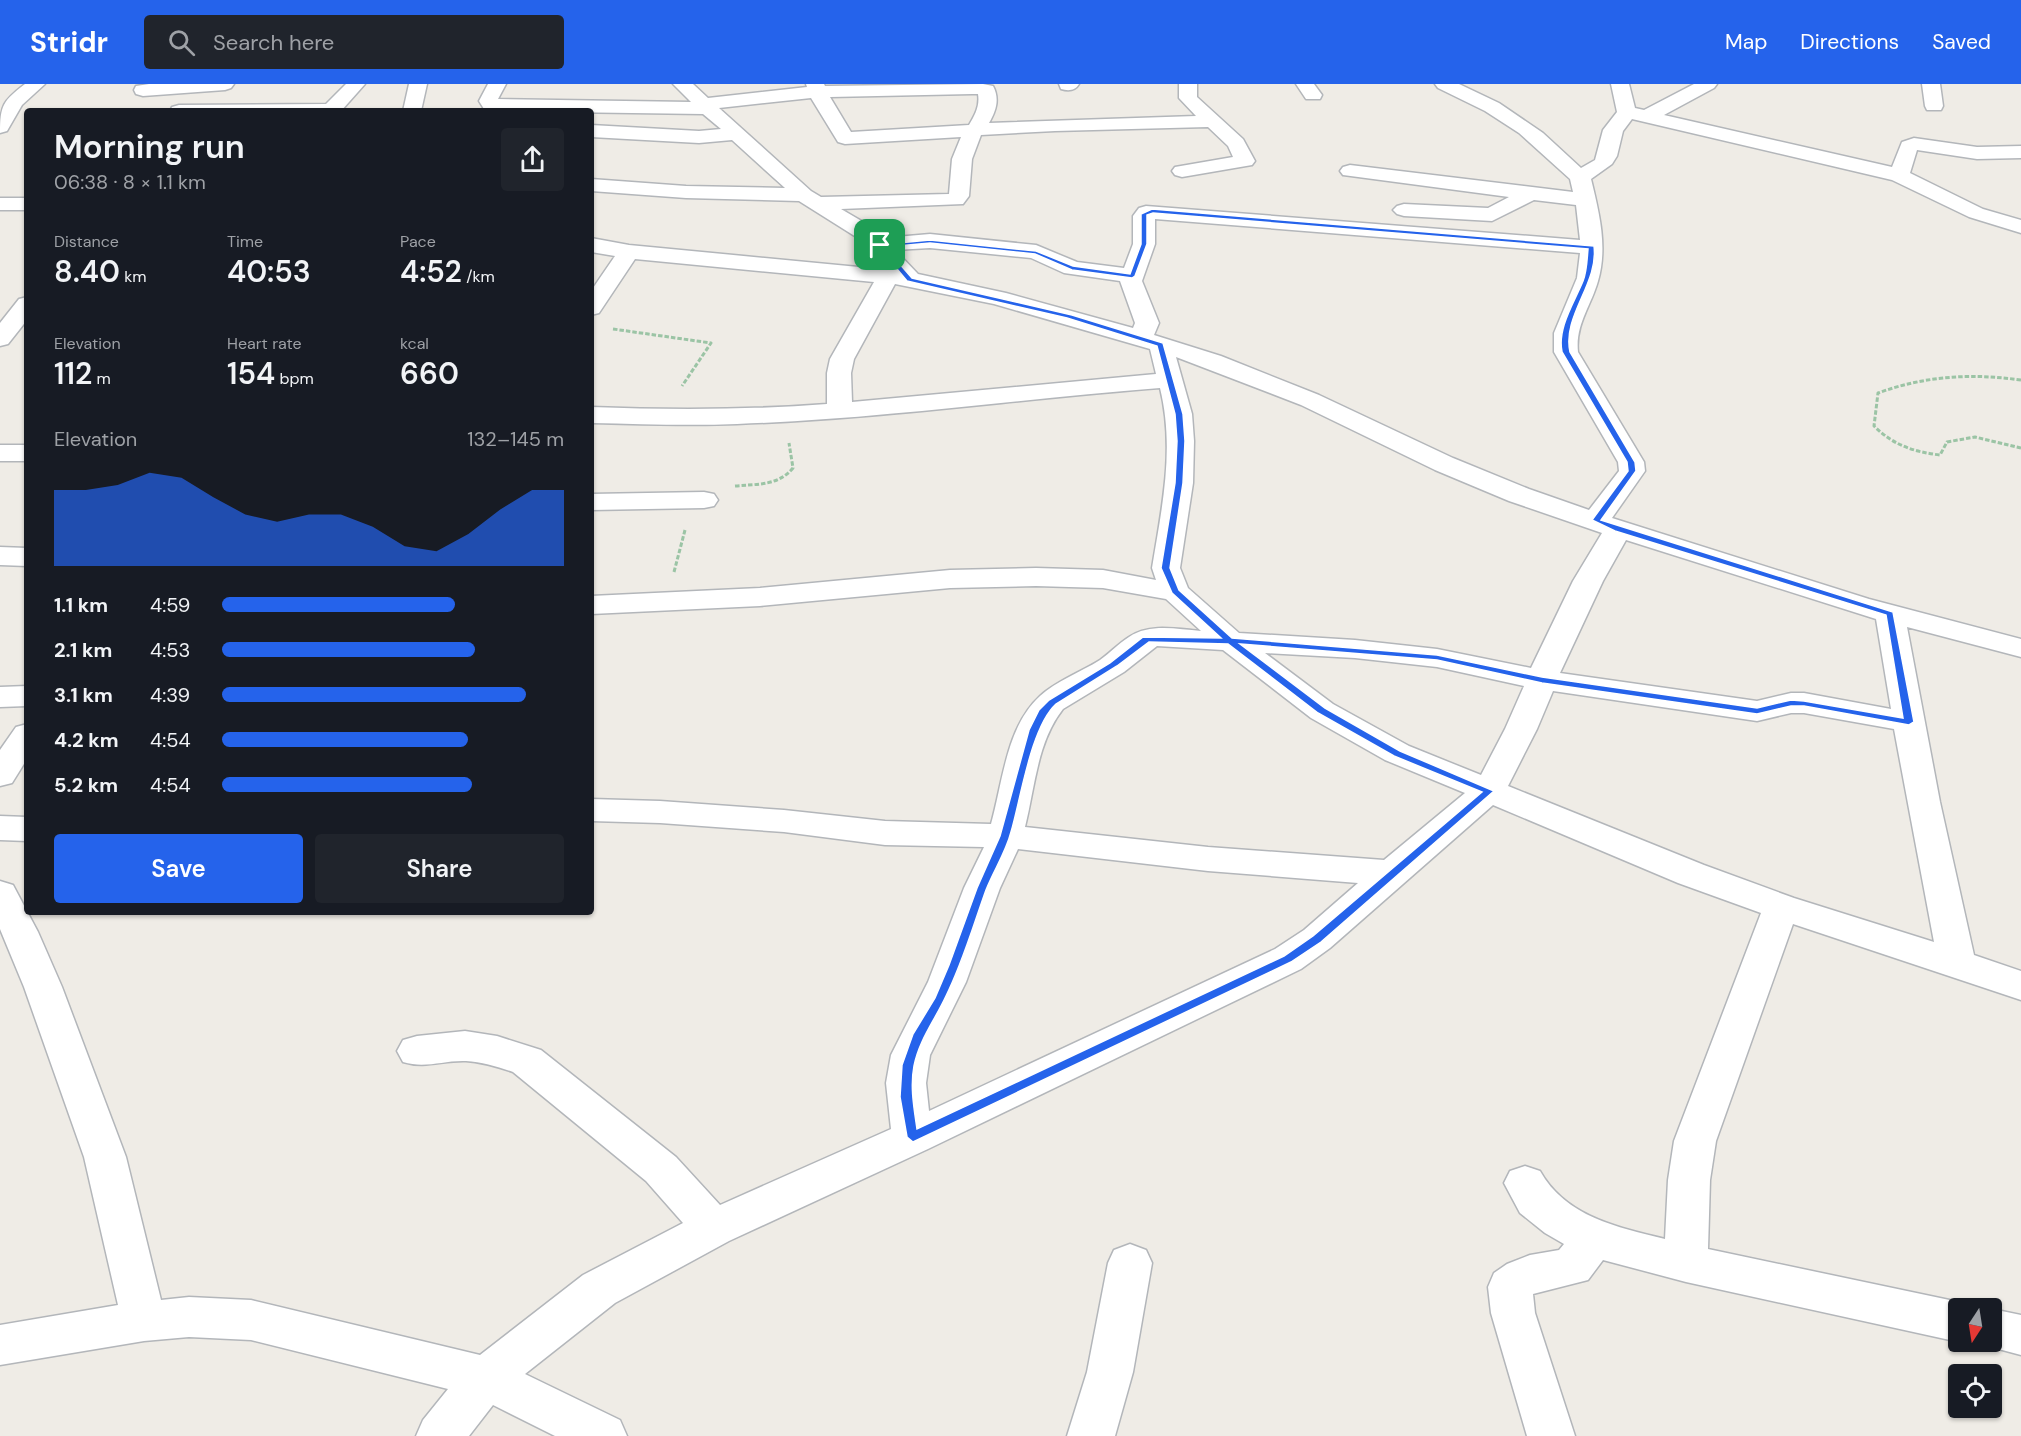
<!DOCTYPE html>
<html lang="en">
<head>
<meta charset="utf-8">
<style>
	:root { --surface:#171b24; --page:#20242c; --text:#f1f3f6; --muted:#9ea1a6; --accent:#2563eb }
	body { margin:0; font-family:"DM Sans",sans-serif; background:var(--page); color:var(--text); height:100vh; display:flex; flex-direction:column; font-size:22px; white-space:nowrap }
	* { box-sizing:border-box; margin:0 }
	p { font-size:20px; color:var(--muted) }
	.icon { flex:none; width:33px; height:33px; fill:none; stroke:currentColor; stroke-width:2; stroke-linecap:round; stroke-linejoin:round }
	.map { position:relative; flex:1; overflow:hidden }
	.panel { position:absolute; left:24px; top:24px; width:570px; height:807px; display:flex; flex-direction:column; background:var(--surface); border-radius:6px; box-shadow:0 2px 4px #0004 }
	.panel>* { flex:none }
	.needle { width:39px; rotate:192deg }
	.fabs { position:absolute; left:1948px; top:1214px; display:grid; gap:12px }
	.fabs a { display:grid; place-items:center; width:54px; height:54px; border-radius:6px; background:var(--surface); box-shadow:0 2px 4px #0004; font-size:30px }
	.pin { position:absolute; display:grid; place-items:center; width:51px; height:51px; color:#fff; margin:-26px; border-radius:12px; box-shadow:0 3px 9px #0006 }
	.round { display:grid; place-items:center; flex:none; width:63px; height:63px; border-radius:6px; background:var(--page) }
	.head { display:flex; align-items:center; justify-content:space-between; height:102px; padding:0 30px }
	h1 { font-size:33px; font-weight:600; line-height:45px }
	.figures { display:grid; grid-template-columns:repeat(3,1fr); gap:9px; height:102px; padding:6px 30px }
	.figures div { display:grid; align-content:center }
	.figures b { font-size:30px; font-weight:600 }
	.figures small { font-size:16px; font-weight:400 }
	.figures p { font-size:16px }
	.chart { height:168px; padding:12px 30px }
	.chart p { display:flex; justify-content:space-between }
	.chart svg { width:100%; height:108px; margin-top:6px; fill:var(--accent); opacity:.7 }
	.cta { display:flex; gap:12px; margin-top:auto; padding:12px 30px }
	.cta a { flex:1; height:69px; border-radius:6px; background:var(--accent); color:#fff; font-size:24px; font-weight:600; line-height:69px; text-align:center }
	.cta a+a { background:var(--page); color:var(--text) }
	ul { padding:0 30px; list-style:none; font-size:20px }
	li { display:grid; grid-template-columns:96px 72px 1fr; align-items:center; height:45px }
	li i { height:15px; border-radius:8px; background:var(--accent) }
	header { display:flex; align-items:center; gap:36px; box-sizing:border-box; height:84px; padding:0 30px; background:var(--accent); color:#fff }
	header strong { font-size:28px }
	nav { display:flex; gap:33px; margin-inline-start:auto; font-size:21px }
	.search { width:420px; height:54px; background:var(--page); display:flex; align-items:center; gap:15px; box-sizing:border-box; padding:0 21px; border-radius:6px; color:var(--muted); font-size:22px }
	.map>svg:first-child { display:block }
</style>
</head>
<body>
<header>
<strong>Stridr</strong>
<div class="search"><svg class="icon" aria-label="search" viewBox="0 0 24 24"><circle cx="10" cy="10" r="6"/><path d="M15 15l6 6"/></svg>Search here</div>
<nav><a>Map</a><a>Directions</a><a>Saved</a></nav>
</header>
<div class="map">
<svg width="2021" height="1352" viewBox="0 0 2021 1352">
	<rect width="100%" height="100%" fill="#efece6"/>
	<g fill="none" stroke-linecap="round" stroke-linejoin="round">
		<g stroke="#b3b6ba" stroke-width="3">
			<path id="minor" d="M25,0h20l-23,21 -15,26 -7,2c0,-28 3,-32 25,-49z
				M149,0h85l-3,4 -6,2 -82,6 -7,-2 -2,-4 2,-4z
				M346,0h19l-24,27h-171l2,-4 7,-2 147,-1z
				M409,0h18l-6,27h-18z
				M488,0h18l-8,15 193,3 -18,-18h20l15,14 99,-11 -1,-3h18l1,2 158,-2 10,2c7,13 3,25 -4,37l207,-7 -17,-18v-14h18v13l46,42 12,22 -3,4 -70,12 -7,-2 -3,-4 3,-4 58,-10 -5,-11 -20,-19 -153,4 -74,4 -9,24 -3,37 -6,8 -122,5 36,21 7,8 46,-4 106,11 41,17 47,6 9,-24v-28l6,-8 7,-2 434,34 -4,-35 -42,-5 -42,21 -88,-5 -7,-2 -4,-4 4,-4 7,-2 84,4 21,-11 -166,-22 -3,-4 3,-4 7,-2 223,27 -3,-13 -51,-46 -34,-22 -47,-23 -3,-4h24l40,19 44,30 38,35 14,-8 8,-30 14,-18 -6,-28h18l6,24 9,2 50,-26h23l-3,4 -50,27 228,52 10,-25 12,-4 63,9 44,-1v12l-44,1 -60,-9 -7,23 73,36 38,11v13l-52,-16 -77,-37 -260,-61 -9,12 -6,25 -5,8 -21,15c8,33 17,68 7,102 -7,25 -23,44 -20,71l66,110 1,9 -33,47 257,81 152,40v18l-114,-30 33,175 34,153 47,16v29l-228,-76 -77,217 -6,39 -2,69 251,53 16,6h-16v33h2l-2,1 -273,-60 -83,-22 -15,20 -55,14 2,19 40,123h-48l-36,-123 -3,-26 6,-14 13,-9 23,-9 29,-5 5,-6 -19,-11 -25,-20 -16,-30 6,-12 15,-5 15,5c26,46 77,56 125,68l3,-59 6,-39 87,-228 -83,-30 -185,-78 -163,143 -29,21 -373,180 -199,92 -114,62 -90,71 95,46 7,16h-72l-62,-31 -24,31h-53l7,-16 25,-31 -197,-49 -62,-3 -45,4 -144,24v-40l118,-20 -34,-148 -60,-170 -24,-58v-48l13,4 25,47 24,55 64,170 35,143 28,-3 62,3 229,55 103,-80 100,-52 -37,-42 -133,-109c-15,-5 -31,-10 -47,-11 -23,-1 -40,8 -63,1l-6,-11 6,-11 14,-4 48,-5 32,5 44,14 135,107 44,48 171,-76 -5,-46 5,-28 37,-73 36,-94 20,-41 -99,-2 -101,-13 -124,-9 -69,-2v-22l69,2 124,9 101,11 106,3c12,-42 15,-97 49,-128 16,-15 41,-24 60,-36 10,-7 18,-16 29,-23 20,-14 48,-8 72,-6l-35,-32 -63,-11 -67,-2 -86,2 -190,18 -169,8v-18l169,-8 190,-18 86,-2 67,2 53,10 -4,-12c10,-61 23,-119 8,-180 -141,11 -282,31 -423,36 -49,2 -97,0 -146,-1v-16c79,3 157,3 236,-3v-31l3,-14 44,-77 -239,-23 -36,54 -8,2v-24l24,-35 -24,-4v-14l38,7 261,25 -29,-30 -62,-39 -113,-3 -95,-7v-12l95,7 99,2 -53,-48 -33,3 -108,-6v-12l108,6 22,-2 -18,-15 -212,-3 -7,-2 -5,-8zM972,10h6c2,12 -3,21 -9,31l-118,7 -21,-35zM811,14l27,44 7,2 116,-7 -9,22 -3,35 -128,3 -10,-6 -92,-83zM1155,135l425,34 -3,25 -23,55v19l64,110 1,9 -30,39 -60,-21 -76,-31 -134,-63 -98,-39 -67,-21 5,-12 -17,-42 13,-37zM930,164l101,10 33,15 56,8 15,42 -2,5 -127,-35 -88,-19 -23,-24zM895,200l99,20 156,45 6,25 -304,28 -1,-29 3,-14zM1176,273l125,48 134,65 74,31 93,32 -29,48 -42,87 -94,-19 -82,-9 -116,-7 -51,-45 -8,-20 13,-85 1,-42 -2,-27zM1626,456l250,79 15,90 -87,-16h-13l-34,8 -197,-28 43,-92zM1157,562l66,4 88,68 74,42 80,33 -81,67 -176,-13 -183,-20c10,-40 12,-85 38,-118l61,-37zM1265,569l90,5 82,9 87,19 -19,43 -24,46 -72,-29 -76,-42zM1553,607l204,30 34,-8h13l90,16 40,213 -140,-44 -90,-33 -196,-79 29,-57zM1018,765l190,22 150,12 -54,47 -29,19 -346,162 -3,-28 4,-28 36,-73 34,-94z
				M1059,0h20c-4,7 -11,7 -18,5z
				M1296,0h18l8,11 -2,4h-14z
				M1922,0h18l3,22 -2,4h-14l-2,-4z
				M0,114h27v12h-27z
				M27,213v23l-19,24 -8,2v-23l19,-24z
				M0,361h27v16h-27z
				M704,408l10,2 4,6 -4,6 -10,2 -113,2v-16z
				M0,463l27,1v18l-27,-1z
				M27,602v20l-27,1v-20z
				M27,640v35l-15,24 -12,3v-36l16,-23z
				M0,732l27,1v24l-27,-1z
				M1130,1160l16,6 6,13 -19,109 -18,64h-48l20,-64 21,-109 6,-13z
				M1992,1225l29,6v40l-45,-12 -1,-2h17z"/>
		</g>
		<path stroke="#9bc4a5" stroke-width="3" stroke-dasharray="4.5 2" stroke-linecap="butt" d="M613,245l98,14 -29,43
			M2021,296c-50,-7 -96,-4 -143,13l-4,33c19,19 40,26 66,29l7,-13 28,-5 46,11
			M735,402c22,-2 43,0 58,-18l-4,-25
			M674,488l11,-42"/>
		<use href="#minor" fill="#fff" fill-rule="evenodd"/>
	</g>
	<path fill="#2563eb" stroke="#fff" stroke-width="1.5" fill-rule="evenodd" d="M1152,125l442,37c5,37 -32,70 -24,106l65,110 1,9 -35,49 292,92 21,110 -5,3 -105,-19h-13l-34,8 -215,-31 -105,-23 -197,-16 85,64 75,43 94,40 -173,151 -30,20 -378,180 -6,-5 -7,-40 2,-32 11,-31 22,-36 14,-33 28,-77 23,-52 29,-106 10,-20 10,-10 61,-37 33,-26 78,1 -49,-45 -11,-25 14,-85 2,-42 -2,-27 -18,-68 -90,-28 -160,-37 -30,-36 53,-5 106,11 37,15 57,8 11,-30v-30zM1153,129l435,36c-1,10 -1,22 -5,32 -9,22 -26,47 -21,71l65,110 1,9 -36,49 23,11 271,84 17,103 -99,-17 -13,-1 -34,8 -215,-31 -105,-22 -205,-17 -53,-48 -9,-22 13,-85 2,-42 -2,-27 -20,-71 -91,-28 -160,-37 -27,-31 45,-4 105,11 37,16 60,8 3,-2 12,-32v-29zM1149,558l79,2 90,69 76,43 88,36 -169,144 -29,20 -367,173c-3,-21 -7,-42 -3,-63 5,-26 21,-46 32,-70 17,-34 27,-70 40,-106 8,-20 20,-38 25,-58 10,-34 20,-105 45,-128l61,-38z"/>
</svg>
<div class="fabs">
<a><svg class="needle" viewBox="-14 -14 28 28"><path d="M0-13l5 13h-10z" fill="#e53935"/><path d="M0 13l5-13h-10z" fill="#9ea1a6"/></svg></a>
<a><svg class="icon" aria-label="locate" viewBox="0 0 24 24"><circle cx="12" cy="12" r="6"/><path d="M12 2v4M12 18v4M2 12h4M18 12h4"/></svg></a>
</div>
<div class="pin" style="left:880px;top:161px;background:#1e9e55"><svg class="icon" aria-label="arrive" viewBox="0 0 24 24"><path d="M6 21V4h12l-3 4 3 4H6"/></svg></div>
<section class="panel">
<div class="head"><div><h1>Morning run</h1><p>06:38 · 8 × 1.1 km</p></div><a class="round"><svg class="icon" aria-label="share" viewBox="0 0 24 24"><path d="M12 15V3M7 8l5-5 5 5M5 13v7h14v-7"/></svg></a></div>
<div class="figures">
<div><p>Distance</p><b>8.40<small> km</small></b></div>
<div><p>Time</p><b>40:53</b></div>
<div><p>Pace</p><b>4:52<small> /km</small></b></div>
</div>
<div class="figures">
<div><p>Elevation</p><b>112<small> m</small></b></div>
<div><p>Heart rate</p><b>154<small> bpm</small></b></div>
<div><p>kcal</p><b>660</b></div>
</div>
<div class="chart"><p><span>Elevation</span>132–145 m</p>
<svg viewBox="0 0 160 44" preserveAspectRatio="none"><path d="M0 44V13L10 13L20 11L30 6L40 8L50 16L60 23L70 26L80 23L90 23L100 28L110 36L120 38L130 31L140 21L150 13L160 13V44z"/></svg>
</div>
<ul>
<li><b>1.1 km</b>4:59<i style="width:68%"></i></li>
<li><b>2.1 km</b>4:53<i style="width:74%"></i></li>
<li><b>3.1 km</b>4:39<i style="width:89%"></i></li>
<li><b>4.2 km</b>4:54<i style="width:72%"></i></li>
<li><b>5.2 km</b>4:54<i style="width:73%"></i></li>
</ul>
<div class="cta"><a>Save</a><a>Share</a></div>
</section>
</div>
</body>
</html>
